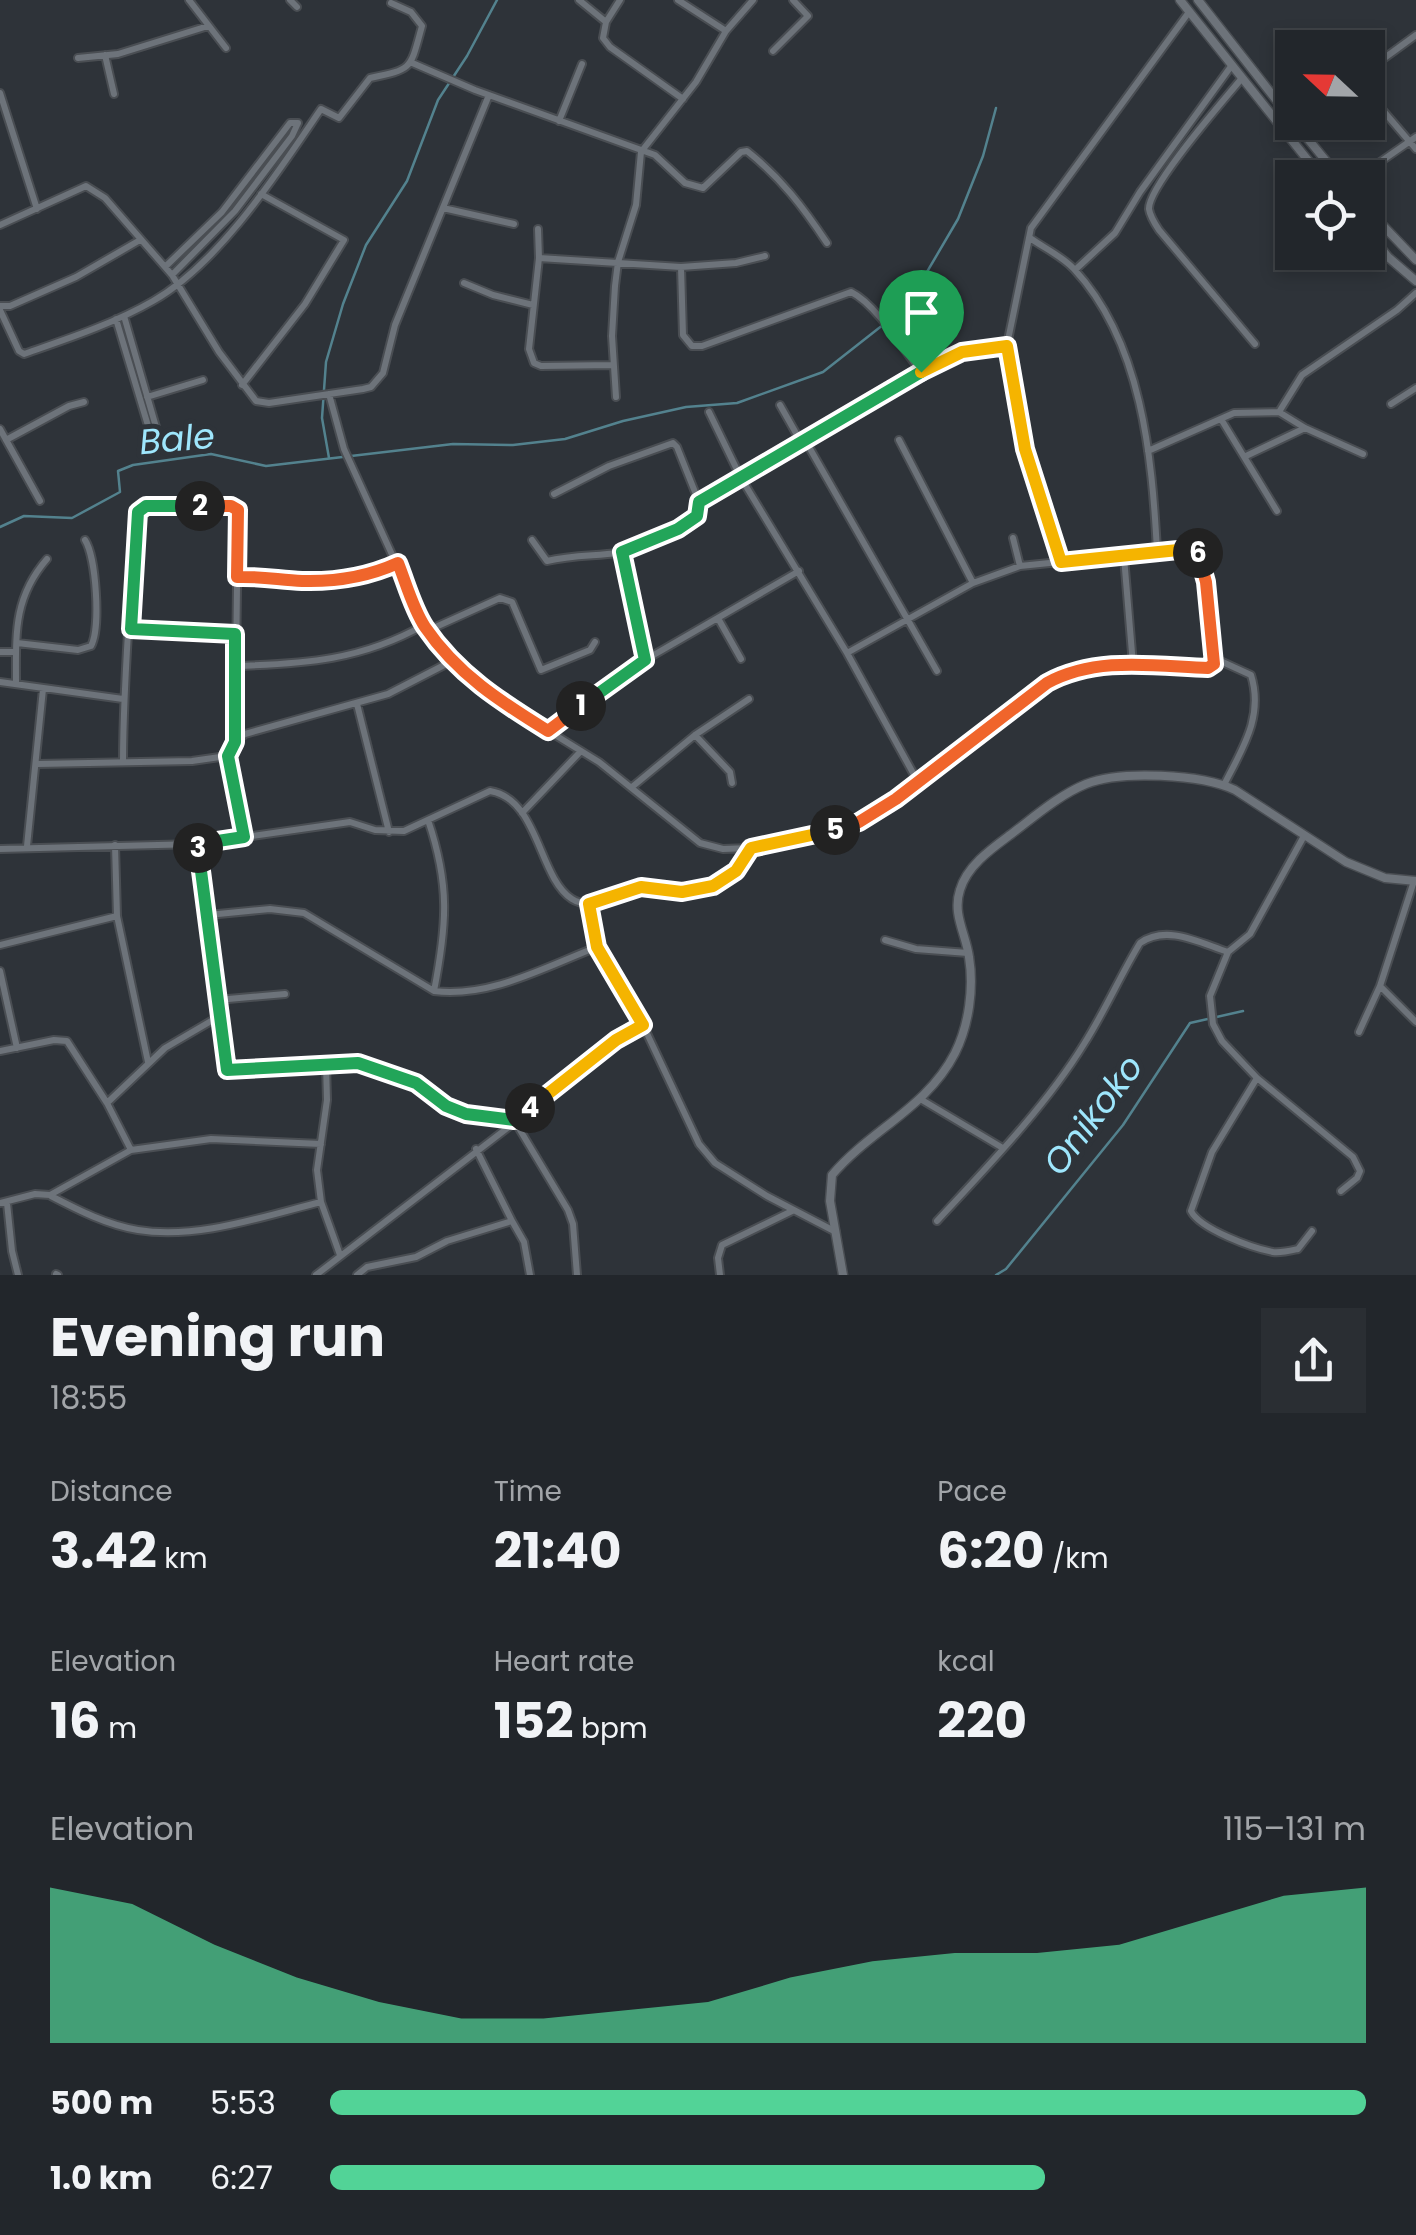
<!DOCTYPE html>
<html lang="en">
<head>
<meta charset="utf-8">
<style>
	:root { --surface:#22262b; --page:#2a2e33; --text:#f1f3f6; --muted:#a2a5a9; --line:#3f4347; --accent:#52d397 }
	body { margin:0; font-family:Poppins,sans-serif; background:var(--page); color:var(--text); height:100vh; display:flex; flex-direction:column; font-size:38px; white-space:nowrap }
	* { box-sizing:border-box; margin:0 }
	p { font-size:32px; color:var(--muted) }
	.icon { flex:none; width:55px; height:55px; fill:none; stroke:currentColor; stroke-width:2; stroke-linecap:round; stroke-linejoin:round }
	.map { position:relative; height:1275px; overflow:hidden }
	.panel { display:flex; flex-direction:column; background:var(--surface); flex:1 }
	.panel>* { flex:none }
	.needle { width:65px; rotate:292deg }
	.tools { position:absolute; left:1275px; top:30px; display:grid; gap:20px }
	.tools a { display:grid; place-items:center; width:110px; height:110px; border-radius:0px; background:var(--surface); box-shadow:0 5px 15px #0003,0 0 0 2px var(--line); font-size:50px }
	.pin { position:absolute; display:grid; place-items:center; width:85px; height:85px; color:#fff; margin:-102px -42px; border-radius:50% 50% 50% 0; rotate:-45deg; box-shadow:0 0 10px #0007 }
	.pin .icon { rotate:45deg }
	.km { position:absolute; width:50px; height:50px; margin:-25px; border-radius:50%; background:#222; color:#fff; font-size:28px; line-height:50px; text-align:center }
	.round { display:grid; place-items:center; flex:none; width:105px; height:105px; border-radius:0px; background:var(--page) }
	.headline { display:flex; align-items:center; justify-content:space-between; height:170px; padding:0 50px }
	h1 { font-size:55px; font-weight:700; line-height:75px }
	.figures { display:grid; grid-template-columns:repeat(3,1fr); gap:15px; height:170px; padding:10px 50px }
	.figures div { display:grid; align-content:center }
	.figures b { font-size:50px; font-weight:700 }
	.figures small { font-size:28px; font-weight:400 }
	.figures p { font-size:28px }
	.chart { height:280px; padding:20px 50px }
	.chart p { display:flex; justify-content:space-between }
	.chart svg { width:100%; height:180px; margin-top:10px; fill:var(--accent); opacity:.7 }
	ul { padding:0 50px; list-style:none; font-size:32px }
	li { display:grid; grid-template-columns:160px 120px 1fr; align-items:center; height:75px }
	li i { height:25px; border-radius:12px; background:var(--accent) }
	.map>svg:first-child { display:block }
</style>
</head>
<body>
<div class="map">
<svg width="1416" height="1275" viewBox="0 0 1416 1275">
	<rect width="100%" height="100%" fill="#2e3339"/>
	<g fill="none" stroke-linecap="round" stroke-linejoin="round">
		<path stroke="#53828e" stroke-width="2.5" d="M329,458l-7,-40 4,-56 17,-58 23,-59 41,-64 31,-81 29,-44 30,-56
			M0,527l24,-11 48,2 48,-26 -2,-21 15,-6 78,-11 55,12 187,-22 60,1 52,-6 58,-18 63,-14 51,-4 86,-31 84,-66 51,-87 25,-63 13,-48
			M996,1275l10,-6 117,-144 67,-102 53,-12"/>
		<g stroke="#4a4e53" stroke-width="10">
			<path id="minor" d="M189,0l37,48
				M290,0l7,7
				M579,0l27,22 -3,16 7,9 73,52
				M678,0l48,31
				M606,22l14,-22
				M773,51l35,-35 -15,-16
				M105,55l9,39
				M78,58l40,-4 90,-28
				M410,62l65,28 180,65 30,28 18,5 38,-36 6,-1c34,27 56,56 80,92
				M1368,70l48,-35
				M1242,78c-17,21 -94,108 -93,131 1,7 6,15 10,21l96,114
				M0,93l37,116
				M1368,93l48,56
				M559,121l23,-57
				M1357,178l59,-41
				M443,208l71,16
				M0,225l86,-39 19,12 67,77 47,77 37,49 13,2 94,-14 8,-2 12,-14 12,-48 94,-230
				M538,229l1,29
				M1030,238c14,10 32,18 44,31 68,73 78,188 83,282
				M165,267l57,-55 68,-89h8l-6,13 -57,75 -63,64
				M681,267l2,68 9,11h10l149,-54c25,12 52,57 70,80
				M1075,270l40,-37 25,-41 92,-127
				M464,283l29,12 40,10
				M0,306h10l66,-29 64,-37
				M0,310l19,41 5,3c43,-15 89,-30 129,-53 67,-38 125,-129 168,-192l18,9 31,-40c43,-9 40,-8 52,-52l-11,-14 -20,-9
				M116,319l33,110 5,3 2,-5 -32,-111
				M613,365l-72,1 -7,-3 -5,-14 10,-91 142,9 55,-4 29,-7
				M242,385l63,-81 39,-64 -83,-46
				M329,394l15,55 80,176 28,36 43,37 104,64 101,81 23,6 27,-1
				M147,397l56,-17
				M616,397l-4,-61 3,-50 3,-24 18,-57 5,-53 55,-70 30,-51 27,-31
				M1391,404l25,-16
				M780,405l21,37
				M709,412l32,66 106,175 71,129
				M1279,412l26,16 58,26
				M1221,419l56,92
				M0,429l40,72
				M6,440l63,-34 15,-4
				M805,440l132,231
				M899,440l74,143
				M1148,451l86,-38 45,-1 23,-37 95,-65 19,-17
				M1246,456l59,-28
				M554,494l55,-28 64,-23 4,4 22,55
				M1013,538l7,28
				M532,540l15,21c24,-6 47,-5 71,-8 25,-4 59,-21 79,-38l2,-13 252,-146 56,-11
				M622,553l23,106
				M1124,557l9,108
				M1061,562l-36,-113 -18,-104 24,-117 158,-216
				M237,577c62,-3 98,14 160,-14
				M719,620l22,39
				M131,629l103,5
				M429,630l71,-32 12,4 29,68 49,-20 5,-8
				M17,643l61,7 13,-4c10,-18 5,-89 -6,-106
				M0,652h16
				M847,653l126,-70 47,-17 168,-17 11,4 3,6 14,100
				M1216,659l35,16c13,42 -9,74 -27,110
				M235,666c70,-2 127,-6 189,-41
				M0,682l123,17
				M16,684c0,-49 -3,-86 31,-125
				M357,704l32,128
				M549,731l96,-71 154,-89
				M695,735l35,37 2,11
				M227,756l16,81
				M123,762c0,-82 8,-163 12,-244l6,-11 5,-1h85l7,4 -3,232
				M37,764l155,-3 35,-5 8,-14 10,-8 143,-40 64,-33
				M632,787l63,-52 54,-36
				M522,813l59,-62
				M428,820c22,65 19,104 6,171
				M1304,836l-54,98 -22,18 -18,44 3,28 9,17 35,37 96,79 7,14 -3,7 -16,13
				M197,844l30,226 131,-7 58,20 30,23 21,8 47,6 54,90 5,14 4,51
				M115,845l2,71 31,146
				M27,846l16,-157
				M0,849l197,-5 153,-22 25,8 29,1 86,-40c49,8 48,86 82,108 20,13 47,-7 67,-11 26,-6 49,11 75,-2 19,-10 25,-23 37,-38l108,-25 37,-24 151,-116c49,-27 107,-17 161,-16l8,-8
				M589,904l8,43 46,78 56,119 16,19 52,33 69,36
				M208,915l62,-6 34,4 130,78c56,7 111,-24 163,-44
				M885,940l31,9 52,4
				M0,945l117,-29
				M0,971l17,77
				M1380,986l36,36
				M217,1000l68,-6
				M1359,1032l21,-46 34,-105
				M0,1051l54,-11 13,1 40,62 24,47
				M326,1064l1,36 -10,70 4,32 19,53
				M1257,1078l-45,74 -21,59c9,18 61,37 82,41 8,1 16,-1 25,-3l14,-18
				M922,1100l79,47
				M107,1103l58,-55 53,-31
				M476,1149l36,72
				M51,1196c27,14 56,29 87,34 59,10 126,-14 183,-28
				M0,1203l35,-9 15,1 81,-45 80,-11 110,5
				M7,1203l5,48 6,24
				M937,1221c50,-54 109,-115 147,-177 21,-33 36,-68 56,-101 27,-19 60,0 88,9
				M56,1274l2,1
				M316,1275l233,-179 67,-56 27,-15
				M357,1275l10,-8 49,-10 31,-16 65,-20 12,21 6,33
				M720,1275l-2,-17 4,-13 70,-34"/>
		</g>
		<g stroke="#4a4e53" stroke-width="11">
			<path id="secondary" d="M1180,0l142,178
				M1198,0l94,120
				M1294,122l46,56
				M1368,210l48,50
				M1368,232l20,25 28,24
				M843,1275l-13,-74 2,-26c38,-45 95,-67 123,-122 14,-28 19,-65 14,-96 -3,-23 -17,-43 -9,-67 7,-24 31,-41 50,-55 24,-18 49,-40 76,-51 34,-14 116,-10 149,6l111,72 39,16 31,3"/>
		</g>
		<use href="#minor" stroke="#6d737a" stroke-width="6"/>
		<use href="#secondary" stroke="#6d737a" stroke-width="8"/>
	</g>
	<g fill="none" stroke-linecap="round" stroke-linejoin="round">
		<g stroke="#fff" stroke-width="20">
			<path id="split-1" d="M581,706l64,-46 -23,-108 56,-23 19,-13 2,-14 222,-130"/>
		</g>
		<g stroke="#fff" stroke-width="20">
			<path id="split-2" d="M200,506h31l7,4 -1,67c22,-1 43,3 65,4 33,1 65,-4 96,-18 8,20 15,46 27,64 32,47 76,75 123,104l33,-25"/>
		</g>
		<g stroke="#fff" stroke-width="20">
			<path id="split-3" d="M198,848v-4l46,-7 -16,-81 7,-14v-108l-104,-5 7,-117 8,-6h54"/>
		</g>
		<g stroke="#fff" stroke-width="20">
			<path id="split-4" d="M198,848l29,222 131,-7 58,20 30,23 20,8 48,6 16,-12"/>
		</g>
		<g stroke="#fff" stroke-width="20">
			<path id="split-5" d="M530,1108l86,-68 27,-15 -46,-78 -8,-43 52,-17 41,5 31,-6 23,-15 15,-23 84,-18"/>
		</g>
		<g stroke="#fff" stroke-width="20">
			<path id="split-6" d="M835,830l24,-8 37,-23 151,-116c50,-27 107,-17 161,-15l6,-4 -8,-82 -8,-29"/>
		</g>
		<g stroke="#fff" stroke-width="20">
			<path id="split-7" d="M921,372l41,-20 45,-6 18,103 36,113 127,-13 10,4"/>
		</g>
		<use href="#split-1" stroke="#22a559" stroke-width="12"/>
		<use href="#split-2" stroke="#f0652b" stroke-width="12"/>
		<use href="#split-3" stroke="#22a559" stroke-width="12"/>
		<use href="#split-4" stroke="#22a559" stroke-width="12"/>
		<use href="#split-5" stroke="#f5b400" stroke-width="12"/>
		<use href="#split-6" stroke="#f0652b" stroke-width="12"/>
		<use href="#split-7" stroke="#f5b400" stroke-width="12"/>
	</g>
	<g text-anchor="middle" stroke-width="10" stroke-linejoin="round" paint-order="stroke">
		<g font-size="35" font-style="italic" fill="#9ee6fc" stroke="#2e3339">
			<text transform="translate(177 439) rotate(-5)" y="12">Bale</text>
			<text transform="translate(1093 1115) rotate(-53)" y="12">Onikoko</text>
		</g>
	</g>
</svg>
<div class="tools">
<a><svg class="needle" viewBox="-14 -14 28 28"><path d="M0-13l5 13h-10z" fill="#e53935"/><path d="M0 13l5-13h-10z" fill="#a2a5a9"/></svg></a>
<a><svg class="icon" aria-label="locate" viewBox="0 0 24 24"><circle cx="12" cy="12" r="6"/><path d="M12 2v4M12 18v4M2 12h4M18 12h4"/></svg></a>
</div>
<div class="pin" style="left:921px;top:372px;background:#1e9e55"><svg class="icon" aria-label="arrive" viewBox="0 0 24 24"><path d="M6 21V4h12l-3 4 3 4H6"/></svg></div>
<b class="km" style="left:581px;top:706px">1</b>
<b class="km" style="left:200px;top:506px">2</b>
<b class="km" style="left:198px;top:848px">3</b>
<b class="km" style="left:530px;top:1108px">4</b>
<b class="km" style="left:835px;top:830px">5</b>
<b class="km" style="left:1198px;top:553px">6</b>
</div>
<section class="panel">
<div class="headline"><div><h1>Evening run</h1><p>18:55</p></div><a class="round"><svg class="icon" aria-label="share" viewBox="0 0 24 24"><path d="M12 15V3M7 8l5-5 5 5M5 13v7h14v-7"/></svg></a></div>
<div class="figures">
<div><p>Distance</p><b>3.42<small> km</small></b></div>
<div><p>Time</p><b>21:40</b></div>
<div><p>Pace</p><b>6:20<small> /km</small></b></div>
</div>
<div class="figures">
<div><p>Elevation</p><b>16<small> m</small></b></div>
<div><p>Heart rate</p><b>152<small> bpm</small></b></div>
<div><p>kcal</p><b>220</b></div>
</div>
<div class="chart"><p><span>Elevation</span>115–131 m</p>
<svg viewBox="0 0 160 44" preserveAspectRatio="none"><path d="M0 44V6L10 10L20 20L30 28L40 34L50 38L60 38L70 36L80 34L90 28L100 24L110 22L120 22L130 20L140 14L150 8L160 6V44z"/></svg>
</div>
<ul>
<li><b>500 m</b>5:53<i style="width:100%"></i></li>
<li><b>1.0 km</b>6:27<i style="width:69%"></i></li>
</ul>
</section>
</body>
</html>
